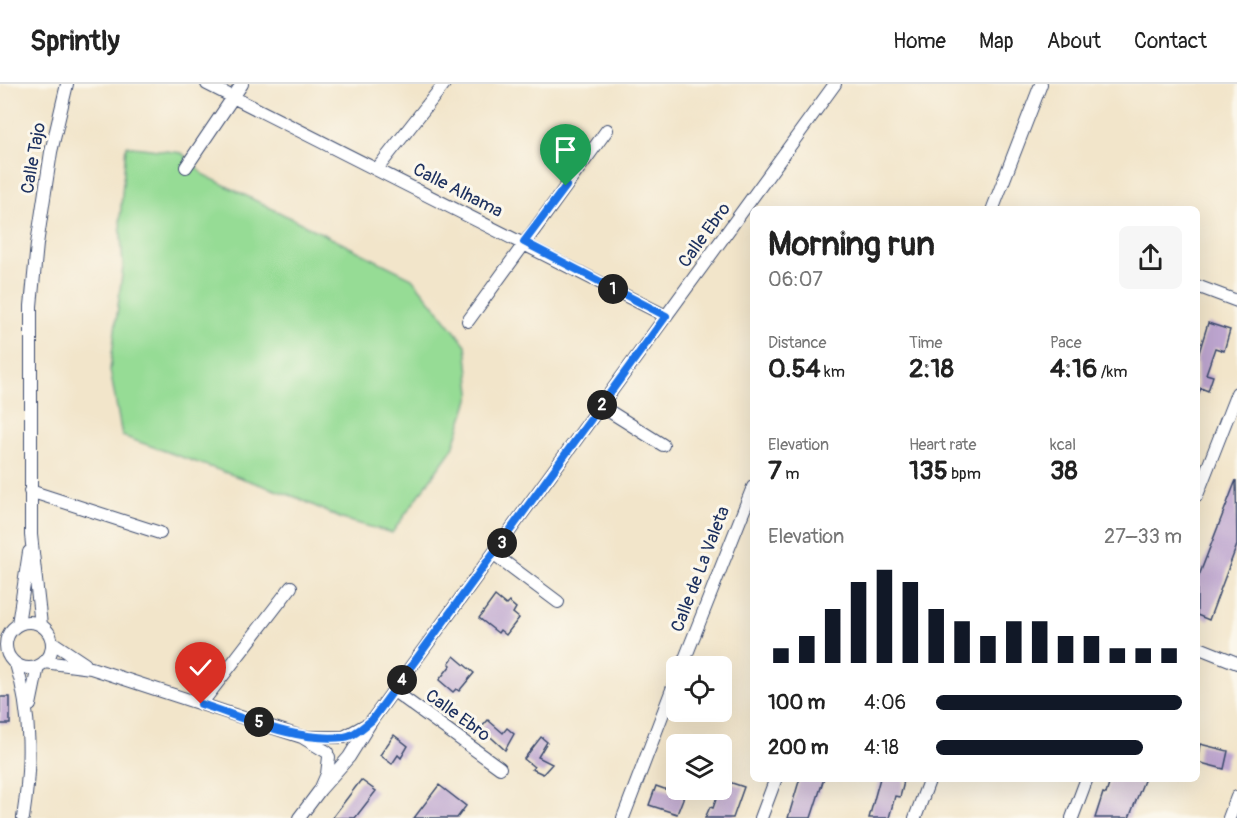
<!DOCTYPE html>
<html lang="en">
<head>
<meta charset="utf-8">
<style>
	:root { --surface:#fff; --page:#f6f6f6; --text:#222; --muted:#767676; --line:#e0e0e0; --accent:#111827 }
	body { margin:0; font-family:Pangolin,sans-serif; background:var(--page); color:var(--text); height:100vh; display:flex; flex-direction:column; font-size:22px; white-space:nowrap }
	* { box-sizing:border-box; margin:0 }
	p { font-size:20px; color:var(--muted) }
	.icon { flex:none; width:33px; height:33px; fill:none; stroke:currentColor; stroke-width:2; stroke-linecap:round; stroke-linejoin:round }
	.map { position:relative; flex:1; overflow:hidden }
	.drawer { position:absolute; left:750px; top:122px; width:450px; height:576px; display:flex; flex-direction:column; background:var(--surface); border-radius:9px; box-shadow:0 6px 24px #0002 }
	.drawer>* { flex:none }
	.fabs { position:absolute; left:666px; top:572px; display:grid; gap:12px }
	.fabs a { display:grid; place-items:center; width:66px; height:66px; border-radius:9px; background:var(--surface); box-shadow:0 6px 24px #0002; font-size:30px }
	.pin { position:absolute; display:grid; place-items:center; width:51px; height:51px; color:#fff; margin:-62px -26px; border-radius:50% 50% 50% 0; rotate:-45deg; box-shadow:0 0 6px #0007 }
	.pin .icon { rotate:45deg }
	.km { position:absolute; width:30px; height:30px; margin:-15px; border-radius:50%; background:#222; color:#fff; font-size:16px; line-height:30px; text-align:center }
	.round { display:grid; place-items:center; flex:none; width:63px; height:63px; border-radius:9px; background:var(--page) }
	.headline { display:flex; align-items:center; justify-content:space-between; height:102px; padding:0 18px }
	h1 { font-size:33px; font-weight:700; line-height:45px }
	.figures { display:grid; grid-template-columns:repeat(3,1fr); gap:9px; height:102px; padding:6px 18px }
	.figures div { display:grid; align-content:center }
	.figures b { font-size:26px; font-weight:700 }
	.figures small { font-size:16px; font-weight:400 }
	.figures p { font-size:16px }
	.chart { height:168px; padding:12px 18px }
	.chart p { display:flex; justify-content:space-between }
	.chart svg { width:100%; height:108px; margin-top:6px; stroke:var(--accent); stroke-width:6 }
	ul { padding:0 18px; list-style:none; font-size:20px }
	li { display:grid; grid-template-columns:96px 72px 1fr; align-items:center; height:45px }
	li i { height:15px; border-radius:8px; background:var(--accent) }
	header { display:flex; align-items:center; gap:36px; box-sizing:border-box; height:84px; padding:0 30px; background:var(--surface); border-bottom:2px solid var(--line) }
	header strong { font-size:28px }
	nav { display:flex; gap:33px; margin-inline-start:auto; font-size:21px }
	.map>svg:first-child { display:block }
</style>
</head>
<body>
<header>
<strong>Sprintly</strong>
<nav><a>Home</a><a>Map</a><a>About</a><a>Contact</a></nav>
</header>
<div class="map">
<svg width="1237" height="734" viewBox="0 0 1237 734">
	<rect width="100%" height="100%" fill="#fbf7ec"/>
	<filter id="ink" filterUnits="userSpaceOnUse"><feTurbulence type="fractalNoise" baseFrequency=".0167" numOctaves="2"/><feDisplacementMap in="SourceGraphic" scale="12" xChannelSelector="R" yChannelSelector="G"/><feConvolveMatrix kernelMatrix="1 2 1 2 8 2 1 2 1" color-interpolation-filters="sRGB"/></filter>
	<filter id="wash" filterUnits="userSpaceOnUse"><feTurbulence type="fractalNoise" baseFrequency=".008" numOctaves="4" result="noise"/><feDisplacementMap in="SourceGraphic" scale="24" xChannelSelector="R" yChannelSelector="G"/><feGaussianBlur stdDeviation="1.35" result="paint"/><feColorMatrix in="noise" values="0 0 0 0 0 0 0 0 0 0 0 0 0 0 0 0 0 1.4 0 .05"/><feComposite in="paint" operator="in"/></filter>
	<g filter="url(#wash)">
		<rect width="100%" height="100%" fill="#f2e5ca"/>
		<path fill="#96dc95" stroke="#58867a" stroke-width="1.5" d="M126,62l56,7 22,22 208,103 54,67 5,48 -18,55 -61,85 -50,-14 -44,-21 -176,-62 -12,-66 13,-103 -3,-48z"/>
		<g id="blocks">
			<path fill="#bda5cf" d="M1208,239l22,7 -6,21 -9,-3 -9,26 7,2 -5,15 -7,-3 -3,7 -1,-36z
				M1236,396l1,65 -28,75 -12,-5v-34z
				M495,512l11,9 3,-3 7,6 -3,5 6,5 -13,17 -6,-5 -2,3 -19,-15z
				M454,572l20,17 -15,18 -3,-2 -3,3 -14,-12 12,-15 -2,-2z
				M0,613h10v27h-10z
				M488,636l15,13 4,-5 7,6 -9,16 -24,-22z
				M394,651l14,11 -7,12 -3,-3 -6,9 -12,-9z
				M541,653l6,5 -9,15 14,7 -9,10 -11,-5 2,-2 -10,-8z
				M1200,660l28,7 -4,18 -27,-7z
				M800,694h24l-13,40h-23z
				M880,694h24l-1,8 -3,11 -5,-1 -6,22h-20z
				M1111,694h34l-16,40h-34l8,-25 3,1z
				M361,696l15,11 -21,27h-23z
				M723,696l21,7 -11,31h-28l5,-11 3,1z
				M439,701l27,21 -9,12h-43z
				M656,702l28,10 -7,18 -28,-9z"/>
		</g>
	</g>
	<g filter="url(#ink)">
		<use href="#blocks" fill-opacity="0" stroke="#3b4a6e" stroke-width="1.5"/>
		<g fill="none" stroke-linecap="round" stroke-linejoin="round">
			<g stroke="#3b4a6e" stroke-width="14">
				<path id="minor" d="M207,0l459,232
					M186,83l56,-83
					M377,85l67,-85
					M993,124l48,-124
					M1197,202l40,15
					M468,237l139,-191
					M601,322l62,39
					M30,407l130,42
					M1197,411l40,-102
					M494,470l64,48
					M6 561a23 23 0 1 1 46 0a23 23 0 1 1-46 0Z
					M18,540l11,-72
					M41,541l-10,-90v-229l6,-62 14,-92 16,-68
					M52,558l33,22
					M1197,563l40,16
					M44,578l47,6 211,69 25,15
					M16,580c16,51 15,102 7,154
					M682,582l71,-179
					M394,607l106,77
					M201,620l90,-117
					M30,621l8,-39
					M307,653h37l20,-11
					M329,673l-2,17 -7,16 29,-33 23,-37 463,-636
					M299,734l21,-28
					M623,734l53,-139
					M761,734l15,-40
					M915,734l15,-40
					M1072,734l15,-40
					M1229,734l8,-21"/>
			</g>
			<use href="#minor" stroke="#fff" stroke-width="12"/>
		</g>
	</g>
	<g fill="none" stroke-linecap="round" stroke-linejoin="round" filter="url(#ink)">
		<g stroke="#fff" stroke-width="12">
			<path id="route" d="M201,620c46,15 95,38 143,33 11,-1 20,-11 28,-17l294,-404 -142,-74 42,-56"/>
		</g>
		<use href="#route" stroke="#1a73e8" stroke-width="8"/>
	</g>
	<g text-anchor="middle" stroke-width="6" stroke-linejoin="round" paint-order="stroke">
		<g font-size="18" fill="#1b2f5e" stroke="#fbf7ec">
			<text transform="translate(33 74) rotate(-80)" y="6">Calle Tajo</text>
			<text transform="translate(458 106) rotate(27)" y="6">Calle Alhama</text>
			<text transform="translate(704 151) rotate(-54)" y="6">Calle Ebro</text>
			<text transform="translate(700 485) rotate(-69)" y="6">Calle de La Valeta</text>
			<text transform="translate(458 631) rotate(36)" y="6">Calle Ebro</text>
		</g>
	</g>
</svg>
<div class="fabs">
<a><svg class="icon" aria-label="locate" viewBox="0 0 24 24"><circle cx="12" cy="12" r="6"/><path d="M12 2v4M12 18v4M2 12h4M18 12h4"/></svg></a>
<a><svg class="icon" aria-label="layers" viewBox="0 0 24 24"><path d="M12 4l9 5-9 5-9-5zM3 14l9 5 9-5"/></svg></a>
</div>
<div class="pin" style="left:566px;top:102px;background:#1e9e55"><svg class="icon" aria-label="arrive" viewBox="0 0 24 24"><path d="M6 21V4h12l-3 4 3 4H6"/></svg></div>
<div class="pin" style="left:201px;top:620px;background:#d93025"><svg class="icon" aria-label="check" viewBox="0 0 24 24"><path d="M5 12l5 5 9-10"/></svg></div>
<b class="km" style="left:613px;top:205px">1</b>
<b class="km" style="left:602px;top:321px">2</b>
<b class="km" style="left:502px;top:459px">3</b>
<b class="km" style="left:402px;top:596px">4</b>
<b class="km" style="left:259px;top:638px">5</b>
<section class="drawer">
<div class="headline"><div><h1>Morning run</h1><p>06:07</p></div><a class="round"><svg class="icon" aria-label="share" viewBox="0 0 24 24"><path d="M12 15V3M7 8l5-5 5 5M5 13v7h14v-7"/></svg></a></div>
<div class="figures">
<div><p>Distance</p><b>0.54<small> km</small></b></div>
<div><p>Time</p><b>2:18</b></div>
<div><p>Pace</p><b>4:16<small> /km</small></b></div>
</div>
<div class="figures">
<div><p>Elevation</p><b>7<small> m</small></b></div>
<div><p>Heart rate</p><b>135<small> bpm</small></b></div>
<div><p>kcal</p><b>38</b></div>
</div>
<div class="chart"><p><span>Elevation</span>27–33 m</p>
<svg viewBox="0 0 160 44" preserveAspectRatio="none"><path d="M5 44V38M15 44V33M25 44V22M35 44V11M45 44V6M55 44V11M65 44V22M75 44V27M85 44V33M95 44V27M105 44V27M115 44V33M125 44V33M135 44V38M145 44V38M155 44V38"/></svg>
</div>
<ul>
<li><b>100 m</b>4:06<i style="width:100%"></i></li>
<li><b>200 m</b>4:18<i style="width:84%"></i></li>
</ul>
</section>
</div>
</body>
</html>
